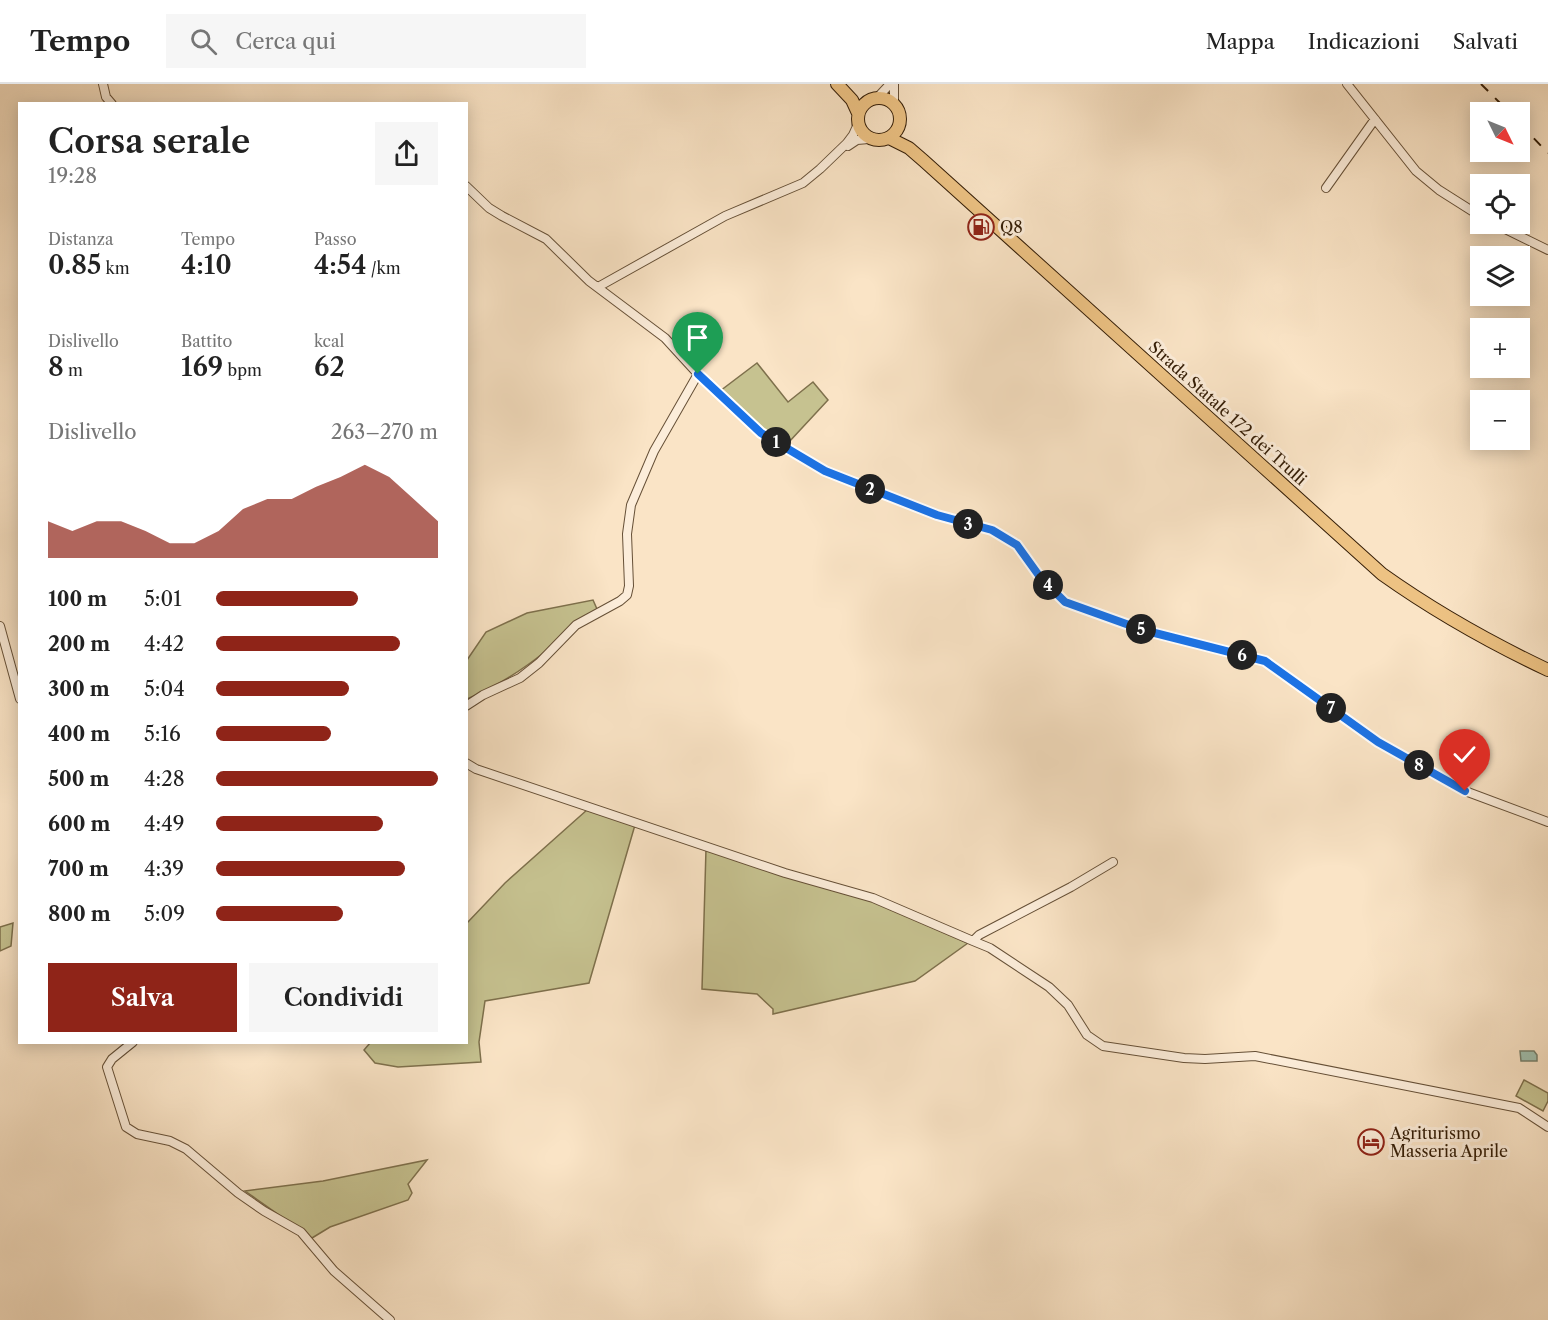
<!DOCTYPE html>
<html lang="it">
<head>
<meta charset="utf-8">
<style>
	:root { --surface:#fff; --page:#f6f6f6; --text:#222; --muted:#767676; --line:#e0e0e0; --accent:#8f2418 }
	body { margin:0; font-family:"Libre Caslon Text",serif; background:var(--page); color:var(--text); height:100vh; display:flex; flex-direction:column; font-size:22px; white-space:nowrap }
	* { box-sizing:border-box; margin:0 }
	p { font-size:20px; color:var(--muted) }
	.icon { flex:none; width:33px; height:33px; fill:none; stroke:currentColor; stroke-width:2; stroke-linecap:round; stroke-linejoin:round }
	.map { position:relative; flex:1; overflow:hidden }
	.sheet { position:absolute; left:18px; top:18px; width:450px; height:942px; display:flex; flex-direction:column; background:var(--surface); border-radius:0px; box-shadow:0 3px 15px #0003 }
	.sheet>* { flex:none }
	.needle { width:39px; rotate:133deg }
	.fabs { position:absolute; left:1470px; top:18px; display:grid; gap:12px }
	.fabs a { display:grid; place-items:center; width:60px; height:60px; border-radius:0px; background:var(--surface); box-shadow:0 3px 15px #0003; font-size:30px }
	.pin { position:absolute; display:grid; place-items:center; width:51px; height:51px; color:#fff; margin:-62px -26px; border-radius:50% 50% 50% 0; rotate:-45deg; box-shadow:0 0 6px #0007 }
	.pin .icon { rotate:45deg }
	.km { position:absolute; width:30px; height:30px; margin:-15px; border-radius:50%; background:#222; color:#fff; font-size:16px; line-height:30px; text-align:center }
	.round { display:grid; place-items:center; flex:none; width:63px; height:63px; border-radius:0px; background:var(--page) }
	.summary { display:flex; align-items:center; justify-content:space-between; height:102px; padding:0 30px }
	h1 { font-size:33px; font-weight:600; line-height:45px }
	.figures { display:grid; grid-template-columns:repeat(3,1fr); gap:9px; height:102px; padding:6px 30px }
	.figures div { display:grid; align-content:center }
	.figures b { font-size:26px; font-weight:600 }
	.figures small { font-size:16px; font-weight:400 }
	.figures p { font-size:16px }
	.chart { height:168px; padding:12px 30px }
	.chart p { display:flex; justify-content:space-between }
	.chart svg { width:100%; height:108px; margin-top:6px; fill:var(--accent); opacity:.7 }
	.button { display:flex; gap:12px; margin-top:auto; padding:12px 30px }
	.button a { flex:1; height:69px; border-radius:0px; background:var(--accent); color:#fff; font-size:24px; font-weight:600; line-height:69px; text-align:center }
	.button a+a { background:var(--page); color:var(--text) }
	ul { padding:0 30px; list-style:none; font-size:20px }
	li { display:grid; grid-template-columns:96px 72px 1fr; align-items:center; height:45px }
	li i { height:15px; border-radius:8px; background:var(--accent) }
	header { display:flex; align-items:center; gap:36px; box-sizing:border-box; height:84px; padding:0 30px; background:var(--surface); border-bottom:2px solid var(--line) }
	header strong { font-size:28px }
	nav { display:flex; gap:33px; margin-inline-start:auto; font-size:21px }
	.search { width:420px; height:54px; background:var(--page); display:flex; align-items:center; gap:15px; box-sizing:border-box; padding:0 21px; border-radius:0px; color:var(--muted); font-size:22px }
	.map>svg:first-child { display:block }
</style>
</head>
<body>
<header>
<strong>Tempo</strong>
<div class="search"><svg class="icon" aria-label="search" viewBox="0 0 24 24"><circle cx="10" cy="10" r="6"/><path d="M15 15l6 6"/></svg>Cerca qui</div>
<nav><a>Mappa</a><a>Indicazioni</a><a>Salvati</a></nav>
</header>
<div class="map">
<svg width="1548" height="1236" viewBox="0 0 1548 1236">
	<rect width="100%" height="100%" fill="#fae4c6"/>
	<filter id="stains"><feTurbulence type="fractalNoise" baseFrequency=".00333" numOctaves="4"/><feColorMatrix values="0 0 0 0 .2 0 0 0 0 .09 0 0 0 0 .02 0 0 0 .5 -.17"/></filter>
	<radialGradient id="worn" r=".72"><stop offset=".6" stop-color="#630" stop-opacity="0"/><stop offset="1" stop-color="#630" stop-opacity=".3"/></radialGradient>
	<path fill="#c6c290" stroke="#7e704c" stroke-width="1.5" d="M757,279l31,39 25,-20 15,18 -40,43 -25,-13 -43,-39z
		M593,516l4,9c-42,35 -79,69 -130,90v-39l19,-28 41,-19z
		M588,725l47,16 -46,158 -104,18 -6,41 2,20 -83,5 -23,-4 -11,-13 6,-7 96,-1 1,-119 38,-40z
		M706,765l164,51 98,43 -53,38 -142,33v-5l-16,-15 -55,-5z
		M13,839l-2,23 -11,5v-24z
		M1524,996l24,13v8l-5,10 -27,-15z
		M427,1076l-19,24 4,9 -4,7 -78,27 -18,11 -67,-47 78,-10z"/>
	<path fill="#9fbfae" stroke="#757f6b" stroke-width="1.5" d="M1520,967h14l3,4v6h-16z"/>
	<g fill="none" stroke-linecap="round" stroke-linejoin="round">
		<g stroke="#665037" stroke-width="10">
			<path id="street" d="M103,0l3,13 6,7
				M1347,0l69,87 23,19 41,26
				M877,14l13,-14
				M894,20v-20
				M848,62l9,-6 12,-1
				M466,102l23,22 13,8 44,23 43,42 76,57 33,36 63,59 64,38 112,44 55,15 25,15 23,32 25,25 78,28 122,31 113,81 87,49 83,31
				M1326,104l49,-69
				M1495,140l53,26
				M598,203l127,-71 78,-33 17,-14 27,-26 6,-8 5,-11
				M0,542l20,73
				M466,622l17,-11 37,-17 19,-15 37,-38 44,-24 7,-6 2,-9 -2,-52 4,-29 23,-54 44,-77
				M466,679l10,6 309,104 88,25 100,43 17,7 59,39 19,18 19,30 16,11 81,12 21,1 50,-3 264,52 29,19
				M973,857l6,-6 92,-48 42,-25
				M133,958l-21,17 -5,8 19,60 11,7 33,7 16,8 52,44 26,18 37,21 33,39 56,49"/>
		</g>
		<g stroke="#351e07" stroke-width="14">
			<path id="primary" d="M837,0l15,16 6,13
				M858 35a21 21 0 1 1 42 0a21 21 0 1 1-42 0Z
				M889,54l20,10 15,13 458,413c52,37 109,69 166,96"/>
		</g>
		<use href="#street" stroke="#fcedda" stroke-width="8"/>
		<use href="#primary" stroke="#edc283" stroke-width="12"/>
		<path stroke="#351e07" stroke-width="2" stroke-dasharray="10 10" stroke-linecap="butt" d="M1481,0l28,28
			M1520,40l28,29"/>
	</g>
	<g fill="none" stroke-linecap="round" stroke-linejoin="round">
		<g stroke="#fff" stroke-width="12">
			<path id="route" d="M698,290l63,59 64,38 112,44 55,15 25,15 23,32 25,25 78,28 122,31 113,81 87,49"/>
		</g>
		<use href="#route" stroke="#1a73e8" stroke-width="8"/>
	</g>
	<defs>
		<g id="fuel-ring" transform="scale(1.35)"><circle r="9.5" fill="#fcedda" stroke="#8f2418" stroke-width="1.5"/><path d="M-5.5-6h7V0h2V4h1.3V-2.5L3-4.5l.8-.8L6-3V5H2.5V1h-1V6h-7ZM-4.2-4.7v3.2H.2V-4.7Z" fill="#8f2418"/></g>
		<g id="hotel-ring" transform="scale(1.35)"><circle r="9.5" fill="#fcedda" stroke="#8f2418" stroke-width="1.5"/><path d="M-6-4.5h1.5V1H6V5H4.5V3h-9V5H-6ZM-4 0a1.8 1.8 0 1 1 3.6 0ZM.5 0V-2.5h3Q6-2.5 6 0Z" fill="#8f2418"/></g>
	</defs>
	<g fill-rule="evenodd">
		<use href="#fuel-ring" x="981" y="143"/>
		<use href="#hotel-ring" x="1371" y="1058"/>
	</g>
	<g text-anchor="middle" stroke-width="6" stroke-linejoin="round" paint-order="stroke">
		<g font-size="16" fill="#351e07" stroke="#fcedda" text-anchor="start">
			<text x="1000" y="149">Q8</text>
			<text x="1390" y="1055">Agriturismo<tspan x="1390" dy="18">Masseria Aprile</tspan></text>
		</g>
		<g font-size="16" fill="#351e07" stroke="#fcedda">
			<text transform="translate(1228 329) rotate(42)" y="6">Strada Statale 172 dei Trulli</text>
		</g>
	</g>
	<rect width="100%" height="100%" filter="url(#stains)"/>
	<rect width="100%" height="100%" fill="url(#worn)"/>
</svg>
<div class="fabs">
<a><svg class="needle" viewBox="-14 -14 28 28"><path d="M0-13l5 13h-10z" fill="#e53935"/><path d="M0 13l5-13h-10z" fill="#767676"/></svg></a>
<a><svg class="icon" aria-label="locate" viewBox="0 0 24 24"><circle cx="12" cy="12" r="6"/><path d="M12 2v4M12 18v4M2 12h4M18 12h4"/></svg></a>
<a><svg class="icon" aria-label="layers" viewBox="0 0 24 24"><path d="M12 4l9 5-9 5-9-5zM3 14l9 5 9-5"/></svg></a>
<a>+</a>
<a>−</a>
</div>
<div class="pin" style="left:698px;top:290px;background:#1e9e55"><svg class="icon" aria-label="arrive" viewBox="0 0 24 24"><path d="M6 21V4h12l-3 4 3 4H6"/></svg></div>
<div class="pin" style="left:1465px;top:707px;background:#d93025"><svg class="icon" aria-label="check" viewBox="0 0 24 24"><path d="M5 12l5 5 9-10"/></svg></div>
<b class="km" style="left:776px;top:358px">1</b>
<b class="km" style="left:870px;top:405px">2</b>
<b class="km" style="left:968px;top:440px">3</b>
<b class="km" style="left:1048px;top:501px">4</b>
<b class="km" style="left:1141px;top:545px">5</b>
<b class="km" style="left:1242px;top:571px">6</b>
<b class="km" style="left:1331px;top:624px">7</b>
<b class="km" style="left:1419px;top:681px">8</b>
<section class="sheet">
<div class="summary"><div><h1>Corsa serale</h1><p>19:28</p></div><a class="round"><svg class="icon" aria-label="share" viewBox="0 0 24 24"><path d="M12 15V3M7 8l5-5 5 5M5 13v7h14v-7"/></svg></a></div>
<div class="figures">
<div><p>Distanza</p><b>0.85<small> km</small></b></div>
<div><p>Tempo</p><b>4:10</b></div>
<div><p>Passo</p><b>4:54<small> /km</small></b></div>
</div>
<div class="figures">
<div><p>Dislivello</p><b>8<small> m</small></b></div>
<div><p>Battito</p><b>169<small> bpm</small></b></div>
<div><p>kcal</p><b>62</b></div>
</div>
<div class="chart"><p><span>Dislivello</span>263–270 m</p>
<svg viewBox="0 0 160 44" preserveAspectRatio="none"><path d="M0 44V29L10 33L20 29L30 29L40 33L50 38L60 38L70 33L80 24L90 20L100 20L110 15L120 11L130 6L140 11L150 20L160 29V44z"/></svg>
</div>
<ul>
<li><b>100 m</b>5:01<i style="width:64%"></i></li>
<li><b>200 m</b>4:42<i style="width:83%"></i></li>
<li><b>300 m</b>5:04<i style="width:60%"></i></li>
<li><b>400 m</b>5:16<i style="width:52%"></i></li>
<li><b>500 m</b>4:28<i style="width:100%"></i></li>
<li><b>600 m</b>4:49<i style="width:75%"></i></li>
<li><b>700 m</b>4:39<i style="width:85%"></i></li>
<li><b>800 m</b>5:09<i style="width:57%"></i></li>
</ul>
<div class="button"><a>Salva</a><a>Condividi</a></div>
</section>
</div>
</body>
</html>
